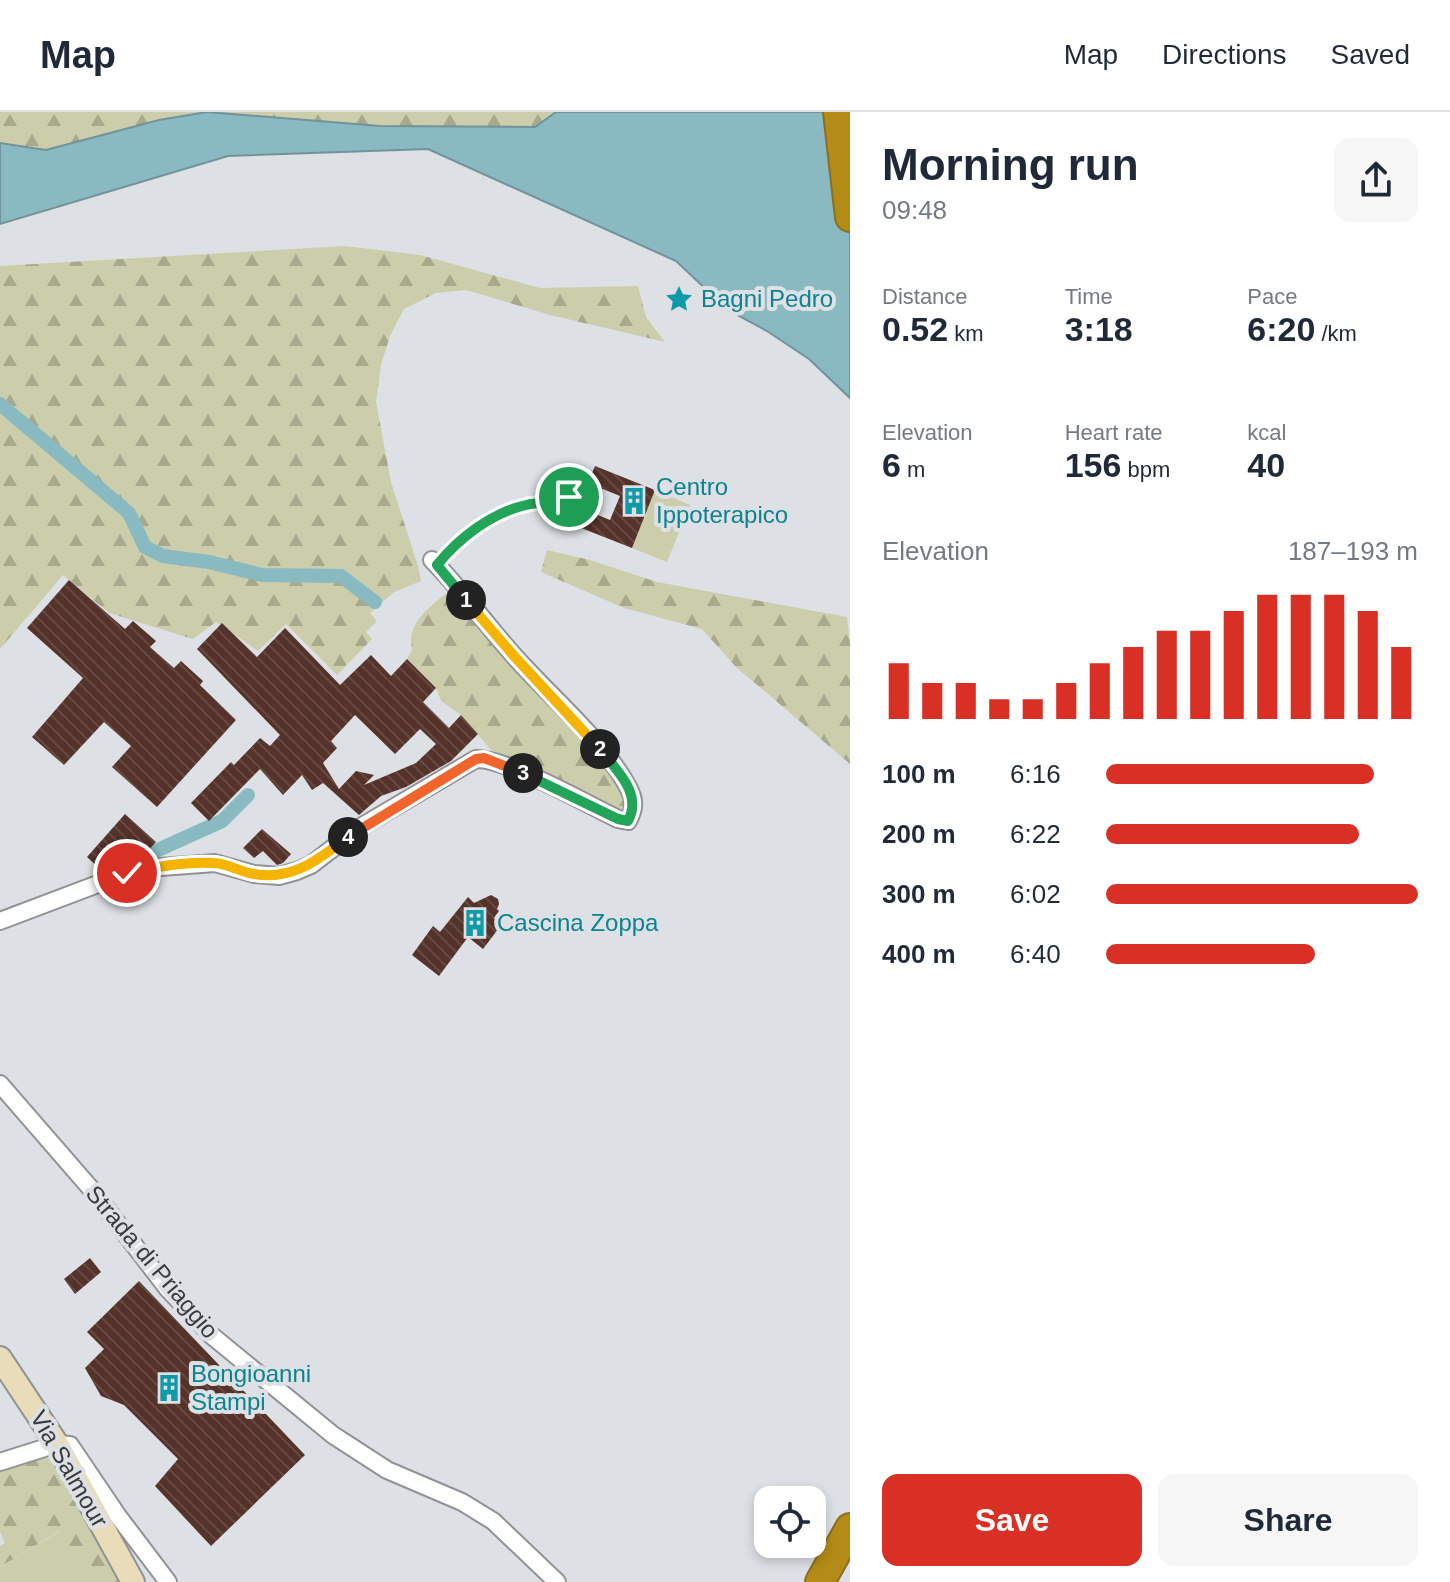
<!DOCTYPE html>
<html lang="en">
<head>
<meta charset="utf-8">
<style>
	:root { --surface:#fff; --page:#f6f6f7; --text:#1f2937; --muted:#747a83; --line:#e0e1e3; --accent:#d93025 }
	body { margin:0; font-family:Arial,sans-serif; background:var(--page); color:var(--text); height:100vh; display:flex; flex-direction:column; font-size:30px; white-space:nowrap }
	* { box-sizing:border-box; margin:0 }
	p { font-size:26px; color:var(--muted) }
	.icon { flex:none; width:44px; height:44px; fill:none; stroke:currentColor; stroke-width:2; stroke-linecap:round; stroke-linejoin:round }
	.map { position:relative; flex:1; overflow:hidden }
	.side { display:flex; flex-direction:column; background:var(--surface); width:600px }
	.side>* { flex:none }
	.controls { position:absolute; left:754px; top:1374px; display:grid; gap:16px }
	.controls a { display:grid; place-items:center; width:72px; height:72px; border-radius:16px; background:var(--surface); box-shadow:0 4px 12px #0003; font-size:40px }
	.pin { position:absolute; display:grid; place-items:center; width:68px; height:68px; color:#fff; margin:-34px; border:4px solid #fff; border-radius:50%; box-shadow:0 2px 8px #0007 }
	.km { position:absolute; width:40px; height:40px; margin:-20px; border-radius:50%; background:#222; color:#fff; font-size:22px; line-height:40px; text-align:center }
	.round { display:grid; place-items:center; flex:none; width:84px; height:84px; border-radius:16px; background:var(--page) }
	.summary { display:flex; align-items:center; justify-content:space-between; height:136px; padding:0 32px }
	h1 { font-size:44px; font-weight:600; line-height:60px }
	.stats { display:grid; grid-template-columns:repeat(3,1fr); gap:12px; height:136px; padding:8px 32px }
	.stats div { display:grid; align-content:center }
	.stats b { font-size:34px; font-weight:600 }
	.stats small { font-size:22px; font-weight:400 }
	.stats p { font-size:22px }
	.chart { height:224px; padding:16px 32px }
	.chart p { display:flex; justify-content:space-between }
	.chart svg { width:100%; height:144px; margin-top:8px; stroke:var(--accent); stroke-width:6 }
	.action { display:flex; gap:16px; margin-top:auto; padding:16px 32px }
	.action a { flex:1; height:92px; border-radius:16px; background:var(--accent); color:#fff; font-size:32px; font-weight:600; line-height:92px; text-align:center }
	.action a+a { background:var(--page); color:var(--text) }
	ul { padding:0 32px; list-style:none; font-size:26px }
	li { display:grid; grid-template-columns:128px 96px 1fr; align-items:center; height:60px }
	li i { height:20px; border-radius:10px; background:var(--accent) }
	header { display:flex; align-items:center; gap:48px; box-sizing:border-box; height:112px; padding:0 40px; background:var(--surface); border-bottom:2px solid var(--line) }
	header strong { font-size:38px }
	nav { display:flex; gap:44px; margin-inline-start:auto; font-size:28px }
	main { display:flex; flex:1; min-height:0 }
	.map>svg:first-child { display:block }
</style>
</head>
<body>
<header>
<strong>Map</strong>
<nav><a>Map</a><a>Directions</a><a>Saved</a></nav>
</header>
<main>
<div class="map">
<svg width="850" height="1470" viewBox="0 0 850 1470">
	<defs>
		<pattern id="forest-firs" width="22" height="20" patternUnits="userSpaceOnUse" patternTransform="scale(2)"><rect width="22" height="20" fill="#ccceab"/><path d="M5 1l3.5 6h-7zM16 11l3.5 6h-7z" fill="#a7a88c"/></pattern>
		<pattern id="building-back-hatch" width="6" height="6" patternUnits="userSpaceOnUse" patternTransform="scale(2)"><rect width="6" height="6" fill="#55332b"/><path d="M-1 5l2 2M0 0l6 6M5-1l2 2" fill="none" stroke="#664942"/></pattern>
	</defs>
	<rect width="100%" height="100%" fill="#dde0e4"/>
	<path fill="url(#forest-firs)" d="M0,0h207l-48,8 -113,30 -46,-7z
		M208,0h348l-21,15 -155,-1z
		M345,134l75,9 120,33 98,-2 8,31 19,25 -115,-27 -84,-25 -30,3 -32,16 -14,27 -9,29 -5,37 15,80 27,84 3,15 -27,11 -24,21 7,8 -11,11 6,7 -35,36 -51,-51 -28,27 -42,-29 -23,17 -84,-26 -46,-38 -63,74v-383z
		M547,438l43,10 67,22 190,35 3,27v120l-114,-97 -34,-38 -78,-21 -83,-36z
		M445,482c33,27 61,61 90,92 30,34 73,74 91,115l-3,8h-7l-84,-36 -40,-22 -31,-36 -20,-14 -5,-13 -29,-29 5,-9c-6,-26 16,-41 33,-56z
		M43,1345l13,3 66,122h-31l-31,-51 -60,36v-21l5,-3 -5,-11v-60z"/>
	<path fill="#ccceab" d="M655,378l35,15 -23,57 -35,-14z
		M61,1419l30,51h-91v-15z"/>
	<path fill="#89b9c1" stroke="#719399" stroke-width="2" d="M207,0l173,14 155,1 21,-15h294v286l-41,-39 -42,-28 -39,-21 -52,-49 -248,-112 -200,7 -228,68v-81l46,7 113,-30z"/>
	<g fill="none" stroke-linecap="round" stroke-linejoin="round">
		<path stroke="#89b9c1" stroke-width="14" d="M0,292l129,109 16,34 18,9 46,6 53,13 79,1 34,26
			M105,762l117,-53 26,-26"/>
	</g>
	<path fill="url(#building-back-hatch)" fill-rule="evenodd" d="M595,354l60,24 -23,58 -61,-24 7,-17 32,13 10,-24 -32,-13z
		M69,468l56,49 8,-8 23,20 -6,6 24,21 7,-7 22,20 -3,4 36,35 -79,87 -45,-40 19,-21 -27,-24 -40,43 -32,-28 51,-59 -56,-50z
		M222,511l35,34 28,-29 55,57 31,-30 20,21 16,-17 29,29 -13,14 26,26 12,-13 17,19 -27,27 -45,26 -25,9 -22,19 -36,-32 -11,7 -10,-15 -19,20 -23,-26 -51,52 -18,-18 40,-41 3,3 26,-27 10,8 10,-11 -83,-86zM355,603l40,39 25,-25 16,15 -20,19 -52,22 10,-10 -18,-4 -17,18 -16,-26 14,-15 -6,-7z
		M125,702l31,28 -13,14 -12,-10 -17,18 -5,-4 -8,10 -14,-13z
		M262,717l29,25 -8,9 -6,2 -14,-14 -9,7 -11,-10z
		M491,783l7,4 1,5 -2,5 2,2 -5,7 8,6 -19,25 -15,-12 -29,39 -27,-21 21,-29 7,6 28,-35 6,6z
		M90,1146l11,14 -26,22 -11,-15z
		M139,1169l166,174 -94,91 -56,-60 23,-27 -54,-54 -23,-9 -16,-28 19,-19 -17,-17z"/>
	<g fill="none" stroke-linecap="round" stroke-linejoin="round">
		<g stroke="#909296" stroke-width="12">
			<path id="lane" d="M437,452c22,-26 55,-51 89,-60 17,-4 26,1 43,-7"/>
		</g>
		<g stroke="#909296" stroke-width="20">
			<path id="street" d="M0,809l127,-48 34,-6 54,-4 39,11 25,2 18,-5 14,-6 48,-37 117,-69c30,-1 111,45 142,60l10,2c7,-13 7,-21 0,-34 -24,-45 -78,-91 -112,-129 -29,-32 -54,-68 -84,-98
				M0,972l92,106 75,98 44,47 122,100 54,35 75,32 31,19 64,61
				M0,1350l57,-18 13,1 48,71 50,66"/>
		</g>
		<g stroke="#909296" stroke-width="26">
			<path id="secondary" d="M0,1246l57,86 76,138"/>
		</g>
		<g stroke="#896f23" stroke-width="32">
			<path id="highway" d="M838,0l12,105
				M820,1470l30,-54"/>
		</g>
		<use href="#lane" stroke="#fff" stroke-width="8"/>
		<use href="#street" stroke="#fff" stroke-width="16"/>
		<use href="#secondary" stroke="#e8dcb9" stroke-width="22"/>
		<use href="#highway" stroke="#b48b16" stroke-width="28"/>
	</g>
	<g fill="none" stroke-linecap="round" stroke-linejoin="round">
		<g stroke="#fff" stroke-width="16">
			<path id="split-1" d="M466,488l-29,-35c22,-27 54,-52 89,-60 17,-4 26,0 43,-8"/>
		</g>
		<g stroke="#fff" stroke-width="16">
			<path id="split-2" d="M466,488l48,56 86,93"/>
		</g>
		<g stroke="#fff" stroke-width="16">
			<path id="split-3" d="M523,661l95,46 10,2c15,-28 -12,-51 -28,-72"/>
		</g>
		<g stroke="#fff" stroke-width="16">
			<path id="split-4" d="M348,725l128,-78 8,-1 39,15"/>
		</g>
		<g stroke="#fff" stroke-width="16">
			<path id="split-5" d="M127,761c27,-5 57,-12 86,-10 14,0 27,9 41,11 39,7 65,-15 94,-37"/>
		</g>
		<use href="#split-1" stroke="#22a559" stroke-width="10"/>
		<use href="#split-2" stroke="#f5b400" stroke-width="10"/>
		<use href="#split-3" stroke="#22a559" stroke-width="10"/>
		<use href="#split-4" stroke="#f0652b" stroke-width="10"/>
		<use href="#split-5" stroke="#f5b400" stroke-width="10"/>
	</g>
	<defs>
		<g id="sight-bare" transform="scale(2.16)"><path d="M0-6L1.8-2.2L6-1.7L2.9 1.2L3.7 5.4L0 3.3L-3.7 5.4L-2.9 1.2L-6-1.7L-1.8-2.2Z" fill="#0f9aa8" stroke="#dde0e4" stroke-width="2.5" paint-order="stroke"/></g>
		<g id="building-bare" transform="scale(2.16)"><path d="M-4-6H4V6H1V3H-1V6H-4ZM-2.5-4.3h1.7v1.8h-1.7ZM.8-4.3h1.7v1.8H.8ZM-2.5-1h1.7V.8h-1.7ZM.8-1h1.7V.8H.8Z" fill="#0f9aa8" stroke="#dde0e4" stroke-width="2.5" paint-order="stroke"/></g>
	</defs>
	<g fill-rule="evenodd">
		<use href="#sight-bare" x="679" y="187"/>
		<use href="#building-bare" x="634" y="389"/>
		<use href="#building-bare" x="475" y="811"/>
		<use href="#building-bare" x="169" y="1276"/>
	</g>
	<g text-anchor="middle" stroke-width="8" stroke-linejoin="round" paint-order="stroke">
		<g font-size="24" fill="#0d838f" stroke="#dde0e4" text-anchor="start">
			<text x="701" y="195">Bagni Pedro</text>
			<text x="656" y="383">Centro<tspan x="656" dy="28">Ippoterapico</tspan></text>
			<text x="497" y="819">Cascina Zoppa</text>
			<text x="191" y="1270">Bongioanni<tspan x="191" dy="28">Stampi</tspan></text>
		</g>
		<g font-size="24" fill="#393a3b" stroke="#dde0e4">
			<text transform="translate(152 1150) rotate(50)" y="8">Strada di Priaggio</text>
			<text transform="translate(69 1357) rotate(60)" y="8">Via Salmour</text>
		</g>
	</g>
</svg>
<div class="controls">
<a><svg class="icon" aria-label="locate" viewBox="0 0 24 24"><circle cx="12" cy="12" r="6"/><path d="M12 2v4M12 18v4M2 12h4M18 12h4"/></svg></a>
</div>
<div class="pin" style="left:569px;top:385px;background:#1e9e55"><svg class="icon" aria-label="arrive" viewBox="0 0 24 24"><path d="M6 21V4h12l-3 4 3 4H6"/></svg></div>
<div class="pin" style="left:127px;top:761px;background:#d93025"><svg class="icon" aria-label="check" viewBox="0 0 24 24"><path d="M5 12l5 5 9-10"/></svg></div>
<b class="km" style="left:466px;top:488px">1</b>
<b class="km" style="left:600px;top:637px">2</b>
<b class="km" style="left:523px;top:661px">3</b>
<b class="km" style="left:348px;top:725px">4</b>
</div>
<section class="side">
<div class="summary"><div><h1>Morning run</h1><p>09:48</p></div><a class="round"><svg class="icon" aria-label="share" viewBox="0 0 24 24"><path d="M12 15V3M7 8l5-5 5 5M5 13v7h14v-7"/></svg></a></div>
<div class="stats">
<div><p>Distance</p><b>0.52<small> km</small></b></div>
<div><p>Time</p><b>3:18</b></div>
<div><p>Pace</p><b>6:20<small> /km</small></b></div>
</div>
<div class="stats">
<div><p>Elevation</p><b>6<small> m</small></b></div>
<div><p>Heart rate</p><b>156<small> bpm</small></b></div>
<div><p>kcal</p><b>40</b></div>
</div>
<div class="chart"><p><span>Elevation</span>187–193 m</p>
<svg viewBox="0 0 160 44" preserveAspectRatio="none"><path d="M5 44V27M15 44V33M25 44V33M35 44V38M45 44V38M55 44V33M65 44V27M75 44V22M85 44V17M95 44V17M105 44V11M115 44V6M125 44V6M135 44V6M145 44V11M155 44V22"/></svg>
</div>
<ul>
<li><b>100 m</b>6:16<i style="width:86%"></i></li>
<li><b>200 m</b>6:22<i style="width:81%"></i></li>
<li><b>300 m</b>6:02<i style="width:100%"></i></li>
<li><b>400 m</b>6:40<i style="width:67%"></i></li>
</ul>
<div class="action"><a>Save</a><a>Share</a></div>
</section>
</main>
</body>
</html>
